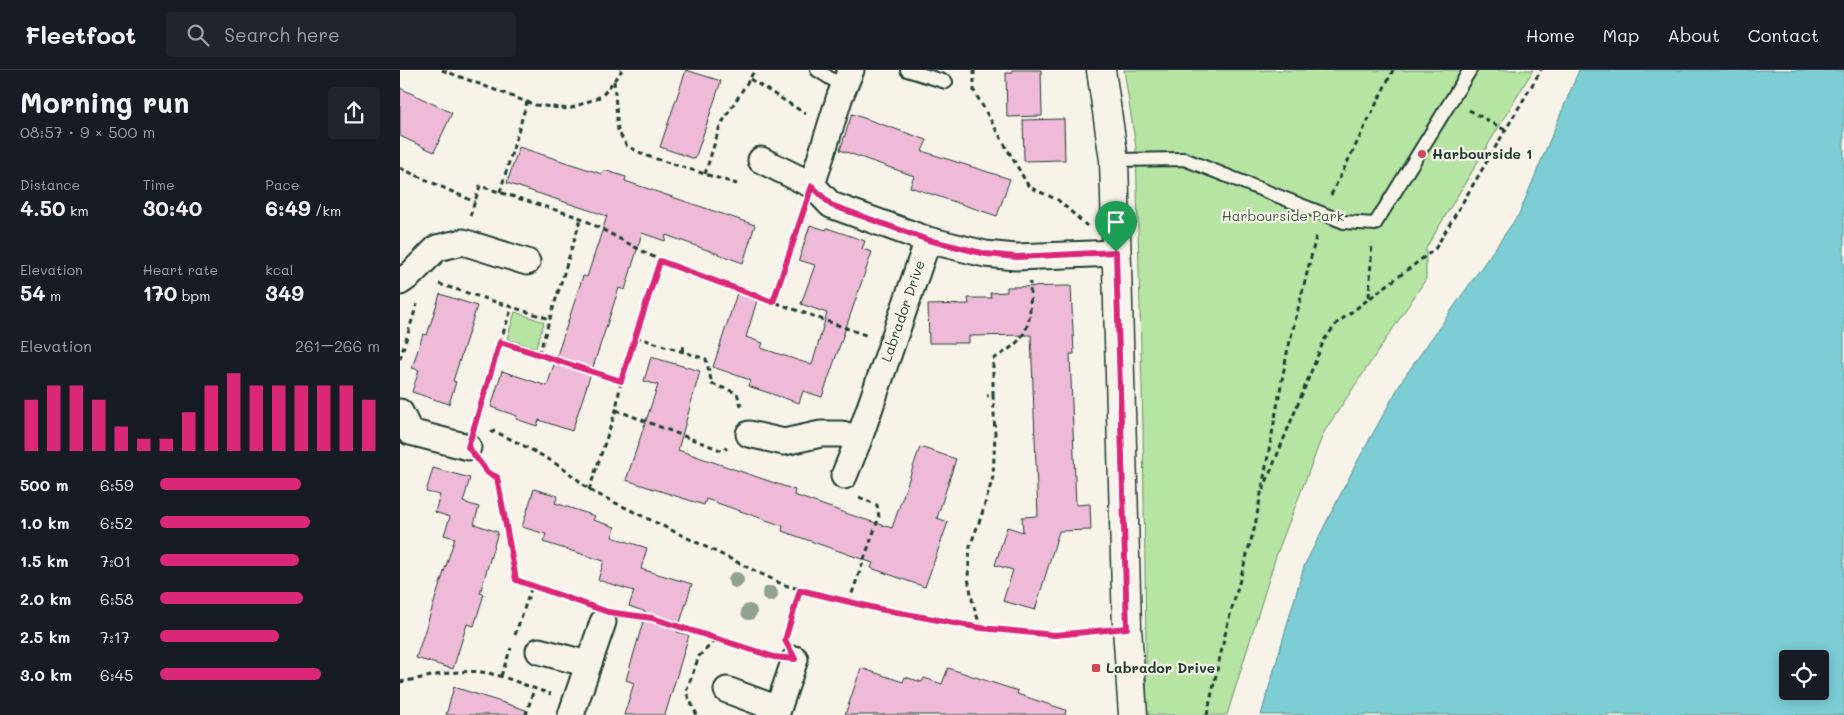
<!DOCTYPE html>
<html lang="en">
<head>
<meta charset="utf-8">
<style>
	:root { --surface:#171b24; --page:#20242c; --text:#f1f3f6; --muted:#9ea1a6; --line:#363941; --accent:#db2777 }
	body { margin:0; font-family:Mali,sans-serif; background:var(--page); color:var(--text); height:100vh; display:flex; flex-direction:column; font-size:19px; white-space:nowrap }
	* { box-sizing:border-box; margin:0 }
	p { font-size:16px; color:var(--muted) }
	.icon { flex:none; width:28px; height:28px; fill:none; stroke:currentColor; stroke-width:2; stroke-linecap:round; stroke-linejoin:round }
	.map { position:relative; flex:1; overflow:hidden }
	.sheet { display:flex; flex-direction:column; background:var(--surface); width:400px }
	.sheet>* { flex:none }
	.tools { position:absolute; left:1379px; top:580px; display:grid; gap:10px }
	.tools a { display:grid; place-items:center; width:50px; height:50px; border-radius:5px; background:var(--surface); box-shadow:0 2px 12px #0003; font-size:25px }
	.pin { position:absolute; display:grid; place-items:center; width:42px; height:42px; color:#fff; margin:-51px -21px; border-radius:50% 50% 50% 0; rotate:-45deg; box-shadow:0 0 5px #0007 }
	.pin .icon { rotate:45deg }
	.round { display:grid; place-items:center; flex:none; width:52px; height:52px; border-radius:5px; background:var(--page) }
	.summary { display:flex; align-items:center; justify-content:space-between; height:85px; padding:0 20px }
	h1 { font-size:28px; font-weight:700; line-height:38px }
	.figures { display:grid; grid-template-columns:repeat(3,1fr); gap:8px; height:85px; padding:5px 20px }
	.figures div { display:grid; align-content:center }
	.figures b { font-size:21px; font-weight:700 }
	.figures small { font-size:14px; font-weight:400 }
	.figures p { font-size:14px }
	.chart { height:140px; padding:10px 20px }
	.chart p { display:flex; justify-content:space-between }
	.chart svg { width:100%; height:90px; margin-top:5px; stroke:var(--accent); stroke-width:6 }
	ul { padding:0 20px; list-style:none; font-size:16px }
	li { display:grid; grid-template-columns:80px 60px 1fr; align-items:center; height:38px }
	li i { height:12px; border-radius:6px; background:var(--accent) }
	header { display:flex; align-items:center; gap:30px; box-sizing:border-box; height:70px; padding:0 25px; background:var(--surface); border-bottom:1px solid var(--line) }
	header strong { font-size:24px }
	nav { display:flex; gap:28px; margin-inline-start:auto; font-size:18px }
	.search { width:350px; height:45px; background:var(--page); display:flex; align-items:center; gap:12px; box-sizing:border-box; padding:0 18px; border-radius:5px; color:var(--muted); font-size:19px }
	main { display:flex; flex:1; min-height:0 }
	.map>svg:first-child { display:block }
</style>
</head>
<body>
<header>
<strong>Fleetfoot</strong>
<div class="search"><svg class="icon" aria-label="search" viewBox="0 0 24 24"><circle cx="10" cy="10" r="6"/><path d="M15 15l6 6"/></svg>Search here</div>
<nav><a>Home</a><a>Map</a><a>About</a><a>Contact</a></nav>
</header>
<main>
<section class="sheet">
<div class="summary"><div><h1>Morning run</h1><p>08:57 · 9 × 500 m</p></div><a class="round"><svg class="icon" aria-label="share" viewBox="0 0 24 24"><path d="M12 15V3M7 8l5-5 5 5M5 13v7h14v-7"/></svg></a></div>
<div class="figures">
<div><p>Distance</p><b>4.50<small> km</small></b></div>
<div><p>Time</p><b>30:40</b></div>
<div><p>Pace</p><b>6:49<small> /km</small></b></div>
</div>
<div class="figures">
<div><p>Elevation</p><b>54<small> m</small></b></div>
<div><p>Heart rate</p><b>170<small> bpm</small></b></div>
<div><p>kcal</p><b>349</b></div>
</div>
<div class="chart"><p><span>Elevation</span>261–266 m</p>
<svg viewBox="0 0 160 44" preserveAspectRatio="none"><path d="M5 44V19M15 44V12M25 44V12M35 44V19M45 44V32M55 44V38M65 44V38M75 44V25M85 44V12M95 44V6M105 44V12M115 44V12M125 44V12M135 44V12M145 44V12M155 44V19"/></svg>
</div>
<ul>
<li><b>500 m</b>6:59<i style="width:64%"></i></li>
<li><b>1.0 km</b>6:52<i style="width:68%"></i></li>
<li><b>1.5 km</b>7:01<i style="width:63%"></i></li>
<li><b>2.0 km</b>6:58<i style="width:65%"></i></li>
<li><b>2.5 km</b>7:17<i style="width:54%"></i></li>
<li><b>3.0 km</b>6:45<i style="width:73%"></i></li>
</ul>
</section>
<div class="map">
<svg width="1444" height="645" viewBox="0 0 1444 645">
	<rect width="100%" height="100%" fill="#f7f3e8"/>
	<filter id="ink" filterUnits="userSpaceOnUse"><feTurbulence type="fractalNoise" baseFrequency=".02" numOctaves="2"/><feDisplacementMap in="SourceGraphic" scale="10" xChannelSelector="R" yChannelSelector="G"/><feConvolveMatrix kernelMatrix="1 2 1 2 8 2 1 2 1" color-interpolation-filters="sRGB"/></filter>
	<g filter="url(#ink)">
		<path fill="#b6e4a3" stroke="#6a906c" d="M724,0h409l-107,178v31l-102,153 -48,124 -49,159h-80l-4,-287 -7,-280z
			M115,242l29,10 -8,26 -29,-9z"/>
		<path fill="#7ccdd4" stroke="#579394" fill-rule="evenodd" d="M1179,0h265v645h-583l43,-149 53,-104 46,-83 116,-165zM1388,589h32v32h-32z"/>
		<path fill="#eebad7" stroke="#1f3d34" d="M286,0l35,11 -26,78 -35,-12z
			M612,0h29l1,46 -35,1 -1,-44h6z
			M0,18l52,25 -18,39 -34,-16z
			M452,44l75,26 -5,11 88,28 -13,37 -87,-29 4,-11 -74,-26z
			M664,49l1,41 -41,1 -1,-41z
			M119,77l83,27 2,-4 22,7 -1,4 130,44 -12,38 -77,-28 -1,6 -23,-8 -17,57 -6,-2 -47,143 -33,-11 -2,6 -21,-7 1,-3 -26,-9 11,-36 45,15 36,-110 4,1 20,-61 -100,-33z
			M410,155l16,5 1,-2 38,13 -3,8 10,3 -50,145 -19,-6 -4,12 -51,-17 2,-6 -37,-13 26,-80 20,7 -13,43 17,6 -2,5 51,17 15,-52 -26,-9 14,-39 -16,-5z
			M671,216l3,68h-4l6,151 14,-1 1,26 -32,1 -24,79 -32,-9 10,-31 -18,-5 12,-38 16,5 -1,-15 16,-1 -7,-181 -62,1v7h-40l-1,-38 41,-1 -1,-6h23l-1,-5 17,-1v-5z
			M40,224l37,12 -24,75 3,1 -7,22 -37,-12 7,-22 -7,-2 11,-34 4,1z
			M251,287l49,14 -22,79 117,40 -1,5 66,23 32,10 28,-81 36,12 -19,59 11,4 -23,65 -54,-19 2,-5 -91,-32 1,-5 -77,-27 -2,6 -78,-25 32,-95 -14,-4z
			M33,398l37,10 -7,24 16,5 -5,17 24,8 -18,61 4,1 -10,32 -7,-2 -14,45 -37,-11 39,-120 -11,-3 6,-18 -15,-5 5,-17 -14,-3z
			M134,419l24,7 -3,7 40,13 -2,4 22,7 -3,10 35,11 -6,21 51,15 -15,48 12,3 -24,80h-41l10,-32 -8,-3 20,-68 -17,-6 5,-15 -36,-11 6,-19 -61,-19 3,-8 -24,-7z
			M461,598l42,14 2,-5 17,5 2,-4 18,6 6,-16 70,23 -1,3 49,16 -1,5h-220z
			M54,617l72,23 -1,5h-79z"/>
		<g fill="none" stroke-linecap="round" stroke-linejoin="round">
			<g stroke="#1f3d34" stroke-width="16">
				<path id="service" d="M417,0l27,17
					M507,0l39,12
					M714,90l70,-1 160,63 31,2 95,-154"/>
			</g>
			<g stroke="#1f3d34" stroke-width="29">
				<path id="minor" d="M361,90l51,25 19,20 97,35 57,14 31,3 100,-4
					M412,115l28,-89 11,-26
					M0,212l10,-7 27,-27 26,-6 64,20
					M0,342l10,20 58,15
					M349,364l35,8 37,-8h21l17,5
					M444,406l15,-37 69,-199
					M139,581l49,13
					M327,620l51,19
					M171,645l32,-93
					M376,645l19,-56"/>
			</g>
			<g stroke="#1f3d34" stroke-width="31">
				<path id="tertiary" d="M701,0l13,90 13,468 6,87"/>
			</g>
			<path stroke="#1f3d34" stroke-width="3" stroke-dasharray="5 4" stroke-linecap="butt" d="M42,0l93,35 34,4 33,-13 20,-26
				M574,0v21l55,96 29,13 29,26
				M350,9l56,35
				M214,11l4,50 9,15 20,10 90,28
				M1069,40l36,20
				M0,98l75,34
				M305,104l15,-48 35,-56
				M100,122l27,-90
				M931,125l62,-125
				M70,146l10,-30 101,32 80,43 207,75
				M39,214l111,35
				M969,227l3,-54
				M373,232l29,-87
				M236,267l70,22 6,25 25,9 5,16
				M100,272l12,-35
				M282,281l3,-7
				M139,284l42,-136
				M0,289l17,-55
				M593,325v-36c39,-21 38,-37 37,-77
				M216,340l107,41 4,-3
				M75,352l25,-80 121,39
				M91,363l3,-2c34,17 68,32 95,59l195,95 95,24 102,20 74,6 44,-5
				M83,397l5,6 9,4 19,103 67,23
				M189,420l27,-80 5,-29 40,-120
				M863,420l61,-150 13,-17 98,-74 106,-179
				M449,532l30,-85 -2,-12 -18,-8
				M227,544l25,4 115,37
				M581,558l-8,-24 -5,-26 2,-32 11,-29 12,-40 2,-43 -2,-39 -6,1
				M387,564l13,-44
				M115,565l17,-49
				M101,606l10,-28
				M0,612c24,-4 56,-13 81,-10 24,3 46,15 70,22
				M126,645l8,-26
				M297,645l-11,-23 13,-36 18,-17
				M807,645l20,-89 28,-100 32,-173 30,-120"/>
			<use href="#service" stroke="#f7f3e8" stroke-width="12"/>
			<use href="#minor" stroke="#f7f3e8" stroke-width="25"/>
			<use href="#tertiary" stroke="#f7f3e8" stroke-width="28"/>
		</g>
		<g fill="#91a191">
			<circle cx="336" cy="510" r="8"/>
			<circle cx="370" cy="524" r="8"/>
			<circle cx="349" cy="542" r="8"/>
		</g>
	</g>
	<g fill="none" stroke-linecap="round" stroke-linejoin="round" filter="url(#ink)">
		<g stroke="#fff" stroke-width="10">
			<path id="route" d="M412,116l19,19 97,35 58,14 30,3 100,-5 11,376 -72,7 -74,-7 -102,-19 -79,-19 -15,50 10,19 -21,-2 -122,-39 -44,-6 -92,-32 -19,-103 -9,-4 -20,-26 32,-105 121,39 39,-120 113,41z"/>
		</g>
		<use href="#route" stroke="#db2777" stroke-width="6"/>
	</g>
	<g fill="#d1495b" stroke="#f7f3e8" stroke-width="2">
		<circle cx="1022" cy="84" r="5"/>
		<rect x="691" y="593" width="10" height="10" rx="2.5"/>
	</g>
	<g text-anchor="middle" stroke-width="4.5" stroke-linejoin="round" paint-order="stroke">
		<g font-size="14" font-weight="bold" fill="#1f3d34" stroke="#f7f3e8" text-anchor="start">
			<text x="1032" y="89">Harbourside 1</text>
			<text x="706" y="603">Labrador Drive</text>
		</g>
		<g font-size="14" fill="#3d5e4a" stroke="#f7f3e8">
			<text x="883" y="151">Harbourside Park</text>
		</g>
		<g font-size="14" fill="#1f3d34" stroke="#f7f3e8">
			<text transform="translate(503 241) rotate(-71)" y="5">Labrador Drive</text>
		</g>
	</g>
</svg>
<div class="tools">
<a><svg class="icon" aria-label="locate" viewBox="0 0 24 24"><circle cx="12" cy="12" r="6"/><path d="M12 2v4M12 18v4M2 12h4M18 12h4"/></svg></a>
</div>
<div class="pin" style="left:716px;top:182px;background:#1e9e55"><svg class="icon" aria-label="arrive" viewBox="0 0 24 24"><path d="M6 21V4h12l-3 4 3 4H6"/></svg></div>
</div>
</main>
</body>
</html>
